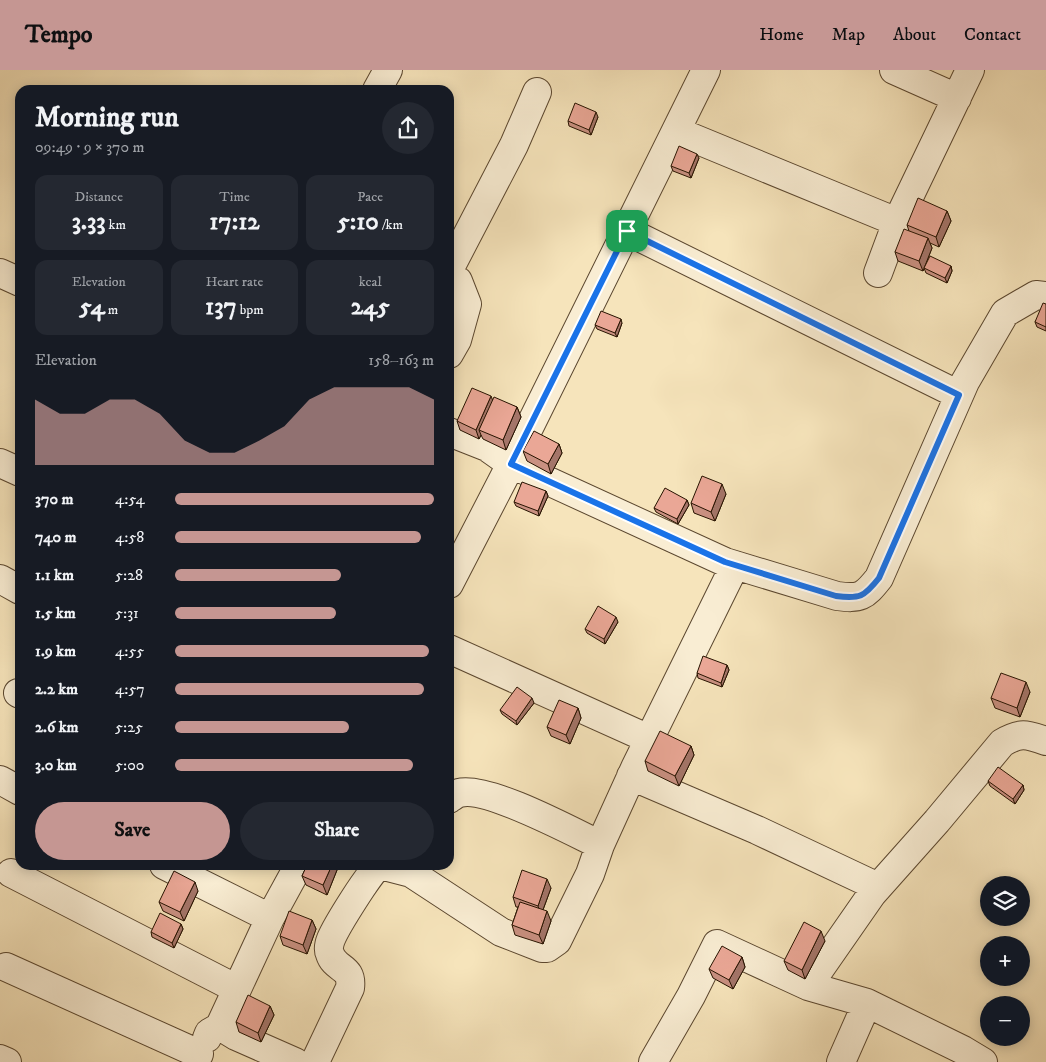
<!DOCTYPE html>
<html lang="en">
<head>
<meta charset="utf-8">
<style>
	:root { --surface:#171b24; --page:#242831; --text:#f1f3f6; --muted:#9ea1a6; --accent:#c59692 }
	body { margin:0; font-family:"IM FELL DW Pica",serif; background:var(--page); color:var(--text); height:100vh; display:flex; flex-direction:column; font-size:19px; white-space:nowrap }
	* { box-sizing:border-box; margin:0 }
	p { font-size:16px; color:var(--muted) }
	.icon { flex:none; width:28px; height:28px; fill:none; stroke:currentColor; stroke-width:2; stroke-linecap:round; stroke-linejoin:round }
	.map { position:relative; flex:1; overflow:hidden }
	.details { position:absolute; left:15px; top:15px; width:439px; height:785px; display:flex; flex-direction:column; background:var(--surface); border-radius:15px; box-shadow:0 2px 12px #0003 }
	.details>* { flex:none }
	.controls { position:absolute; left:980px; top:806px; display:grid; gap:10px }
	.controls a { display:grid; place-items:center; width:50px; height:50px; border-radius:50%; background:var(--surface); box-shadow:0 2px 12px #0003; font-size:25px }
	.pin { position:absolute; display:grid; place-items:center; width:42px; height:42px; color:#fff; margin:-21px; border-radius:10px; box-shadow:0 2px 8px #0006 }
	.round { display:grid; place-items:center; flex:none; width:52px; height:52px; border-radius:26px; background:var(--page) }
	.headline { display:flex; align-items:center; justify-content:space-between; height:85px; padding:0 20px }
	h1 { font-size:28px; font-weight:800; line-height:38px }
	.figures { display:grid; grid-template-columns:repeat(3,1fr); gap:8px; height:85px; padding:5px 20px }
	.figures div { display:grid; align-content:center; border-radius:12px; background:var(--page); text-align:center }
	.figures b { font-size:25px; font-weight:800 }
	.figures small { font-size:14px; font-weight:400 }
	.figures p { font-size:14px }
	.chart { height:140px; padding:10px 20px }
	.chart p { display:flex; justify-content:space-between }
	.chart svg { width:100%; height:90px; margin-top:5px; fill:var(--accent); opacity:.7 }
	.primary-button { display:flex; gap:10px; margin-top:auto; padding:10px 20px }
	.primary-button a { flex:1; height:58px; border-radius:30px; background:var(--accent); color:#111; font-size:20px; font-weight:800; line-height:58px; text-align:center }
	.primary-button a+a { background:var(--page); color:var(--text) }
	ul { padding:0 20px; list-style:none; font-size:16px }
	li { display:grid; grid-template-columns:80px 60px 1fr; align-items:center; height:38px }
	li i { height:12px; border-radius:6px; background:var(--accent) }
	header { display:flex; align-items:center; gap:30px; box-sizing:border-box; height:70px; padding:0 25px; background:var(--accent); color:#111 }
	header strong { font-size:24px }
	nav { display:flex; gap:28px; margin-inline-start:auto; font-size:18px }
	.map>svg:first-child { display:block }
</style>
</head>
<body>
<header>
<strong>Tempo</strong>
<nav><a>Home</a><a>Map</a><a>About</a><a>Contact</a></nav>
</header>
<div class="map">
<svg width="1046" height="992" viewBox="0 0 1046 992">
	<rect width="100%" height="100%" fill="#f6e4bb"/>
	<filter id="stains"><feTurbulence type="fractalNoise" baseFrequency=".004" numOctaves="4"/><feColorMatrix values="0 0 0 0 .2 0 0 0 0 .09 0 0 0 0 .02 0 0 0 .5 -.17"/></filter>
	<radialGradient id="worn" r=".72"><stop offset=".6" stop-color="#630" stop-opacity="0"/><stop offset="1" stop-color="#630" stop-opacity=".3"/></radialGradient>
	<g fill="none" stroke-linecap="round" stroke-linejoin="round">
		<g stroke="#5b472f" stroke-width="30">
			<path id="minor" d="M706,0l-195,394 214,98 112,34c23,3 27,1 42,-18l86,-196 40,-69 31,-18 10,1
				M894,0l63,28
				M377,20l11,-20
				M676,61l221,91
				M627,161l332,164
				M449,200l65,-125 23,-53
				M0,203l20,9
				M878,203l19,-51 73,-152
				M449,207l9,4 9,23 -10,36 -8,14
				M449,362l38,15 24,17 -62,120
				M0,393l20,9
				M0,509l20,11
				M449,579l200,90
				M18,623l2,1
				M631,706l126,54 121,57
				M0,710l20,11
				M449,729c3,-2 7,-5 10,-6 27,-8 114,39 141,52
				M164,795l106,53
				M11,803l226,116
				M6,897l193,87
				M808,916l64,-92 65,-73 65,-78c18,-11 24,-9 44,-2
				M219,958l51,-110 29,-53
				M207,968l2,-5 7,-4 7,-1 13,8 59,26
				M0,989l7,3
				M315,992l35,-74c3,-22 -15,-18 -20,-34 -2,-4 -1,-10 1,-15 5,-12 39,-68 49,-74l31,8 90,59 41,16h5l10,-7 33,-67 10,-29 35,-77 100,-203
				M653,992l38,-66 26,-52 91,42 59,17 96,47 20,12
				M841,992l26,-59"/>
		</g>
		<use href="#minor" stroke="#f9edd3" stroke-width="28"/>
	</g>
	<path fill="#c99081" stroke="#271300" d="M598,47l-7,18 -22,-9 -1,-5z
		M699,88l-8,20 -18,-7 -2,-5z
		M947,141l4,10 -12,26 -9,-4 2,5 -9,23 -25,-10 -3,-9 14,-21 -2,-6z
		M951,196l1,5 -5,12 -21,-10 -2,-5z
		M1046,234v27l-9,-4 -2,-5z
		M622,253l-5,14 -20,-8 -2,-4z
		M492,330l25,7 4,10 -15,33 -23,-11 -2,-4 -2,4 -19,-9 -3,-9z
		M559,374l3,9 -11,21 -24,-13 -4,-10z
		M546,421l2,5 -9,20 -23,-10 -2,-4z
		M726,424l-11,27 -21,-8 -3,-10z
		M687,430l2,5 -11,19 -22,-12 -2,-4z
		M618,552l-13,22 -18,-11 -2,-4z
		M727,595l2,5 -7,17 -24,-9 -1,-5z
		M1030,622l-10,25 -25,-9 -4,-10z
		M534,633l-17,22 -15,-11 -2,-4z
		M578,638l3,10 -11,26 -19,-8 -4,-9z
		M691,676l3,9 -15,31 -31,-15 -3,-10z
		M988,711l35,4 1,5 -9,14 -25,-18z
		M307,795h32l-12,30 -21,-10 -4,-9z
		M551,818l-8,22 8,11 -8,23 -28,-9 -3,-10 6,-18h-2l-3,-10z
		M198,821l-14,30 -21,-10 -4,-9z
		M312,850l4,9 -9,25 -24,-9 -3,-9z
		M181,854l2,5 -9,19 -22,-11 -1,-5z
		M825,871l-20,38 -17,-9 -4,-9z
		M742,887l3,10 -12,22 -20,-11 -4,-9z
		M270,936l4,9 -13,27 -22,-10 -3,-10z"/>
	<path fill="#a47569" stroke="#271300" d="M596,42l2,5 -7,18 -2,-5z
		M697,84l2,4 -8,20 -2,-5z
		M947,141l4,10 -12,26 -3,-10z
		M928,168l4,10 -9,23 -4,-10z
		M951,196l1,5 -5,12 -2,-5z
		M621,249l1,4 -5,14 -2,-4z
		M491,326l4,10 -16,24 2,5 -2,4 -3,-9z
		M517,337l4,10 -15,33 -3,-10z
		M559,374l3,9 -11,21 -3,-10z
		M722,414l4,10 -11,27 -4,-9z
		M546,421l2,5 -9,20 -1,-5z
		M687,430l2,5 -11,19 -1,-5z
		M616,547l2,5 -13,22 -1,-5z
		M727,595l2,5 -7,17 -1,-4z
		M1026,612l4,10 -10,25 -3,-9z
		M532,628l2,5 -17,22 -1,-4z
		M578,638l3,10 -11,26 -4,-9z
		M691,676l3,9 -15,31 -4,-10z
		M1023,715l1,5 -9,14 -2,-5z
		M332,795h7l-12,30 -4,-10z
		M547,809l4,9 -10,27 -3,-9z
		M195,812l3,9 -14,30 -4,-9z
		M547,841l4,10 -8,23 -4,-9z
		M312,850l4,9 -9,25 -4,-9z
		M181,854l2,5 -9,19 -2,-5z
		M821,861l4,10 -20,38 -3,-9z
		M742,887l3,10 -12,22 -4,-9z
		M270,936l4,9 -13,27 -3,-9z"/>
	<path fill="#eaa796" stroke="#271300" d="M575,33l21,9 -7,18 -21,-9z
		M679,76l18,8 -8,19 -18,-7z
		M918,128l29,13 -11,26 -29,-12z
		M904,159l24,9 -9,23 -24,-9z
		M930,186l21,10 -6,12 -21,-10z
		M1043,233l3,1v23l-11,-5z
		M601,241l20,8 -6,14 -20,-8z
		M472,318l19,8 -15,34 -19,-9z
		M494,327l23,10 -14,33 -24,-10z
		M534,361l25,13 -11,20 -25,-13z
		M702,406l20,8 -11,28 -20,-9z
		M522,412l24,9 -8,20 -24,-9z
		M665,418l22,12 -10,19 -23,-11z
		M598,536l18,11 -12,22 -19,-10z
		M703,586l24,9 -6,18 -24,-10z
		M1001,603l25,9 -9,26 -26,-10z
		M517,617l15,11 -16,23 -16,-11z
		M559,630l19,8 -12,27 -19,-8z
		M660,661l31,15 -16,30 -30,-15z
		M998,697l25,18 -10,14 -25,-18z
		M307,795h25l-9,20 -21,-9z
		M522,800l25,9 -9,27 -25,-9z
		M174,801l21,11 -15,30 -21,-10z
		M520,832l27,9 -8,24 -27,-10z
		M289,841l23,9 -9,25 -23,-9z
		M160,843l21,11 -9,19 -21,-11z
		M804,852l17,9 -19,39 -18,-9z
		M722,876l20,11 -13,23 -20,-11z
		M248,925l22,11 -12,27 -22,-11z"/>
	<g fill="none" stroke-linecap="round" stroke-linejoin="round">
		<g stroke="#fff" stroke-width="10">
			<path id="route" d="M627,161l332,164 -80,183c-15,19 -19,21 -43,18l-111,-34 -214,-98z"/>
		</g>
		<use href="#route" stroke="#1a73e8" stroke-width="6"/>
	</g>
	<rect width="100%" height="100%" filter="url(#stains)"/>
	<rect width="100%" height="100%" fill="url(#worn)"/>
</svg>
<div class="controls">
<a><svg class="icon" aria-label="layers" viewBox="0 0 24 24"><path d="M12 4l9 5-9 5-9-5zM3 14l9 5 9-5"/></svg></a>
<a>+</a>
<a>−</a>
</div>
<div class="pin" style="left:627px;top:161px;background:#1e9e55"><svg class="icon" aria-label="arrive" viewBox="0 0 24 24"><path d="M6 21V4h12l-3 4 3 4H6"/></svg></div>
<section class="details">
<div class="headline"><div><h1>Morning run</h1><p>09:49 · 9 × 370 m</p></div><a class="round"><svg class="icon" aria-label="share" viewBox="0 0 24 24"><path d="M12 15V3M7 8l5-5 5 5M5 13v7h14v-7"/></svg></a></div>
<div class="figures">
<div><p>Distance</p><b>3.33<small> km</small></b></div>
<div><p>Time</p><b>17:12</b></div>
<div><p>Pace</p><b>5:10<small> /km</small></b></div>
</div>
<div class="figures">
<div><p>Elevation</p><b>54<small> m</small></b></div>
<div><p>Heart rate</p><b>137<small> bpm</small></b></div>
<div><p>kcal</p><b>245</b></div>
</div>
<div class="chart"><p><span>Elevation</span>158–163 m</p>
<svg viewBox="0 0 160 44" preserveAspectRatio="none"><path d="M0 44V12L10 19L20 19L30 12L40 12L50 19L60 32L70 38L80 38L90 32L100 25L110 12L120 6L130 6L140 6L150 6L160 12V44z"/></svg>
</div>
<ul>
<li><b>370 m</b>4:54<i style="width:100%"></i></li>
<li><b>740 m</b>4:58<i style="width:95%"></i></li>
<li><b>1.1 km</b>5:28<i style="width:64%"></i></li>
<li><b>1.5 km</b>5:31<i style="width:62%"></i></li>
<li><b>1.9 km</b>4:55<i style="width:98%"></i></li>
<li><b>2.2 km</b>4:57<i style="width:96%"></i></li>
<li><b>2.6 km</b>5:25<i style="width:67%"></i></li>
<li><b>3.0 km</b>5:00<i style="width:92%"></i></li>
</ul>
<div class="primary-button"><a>Save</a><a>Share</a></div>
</section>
</div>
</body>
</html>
